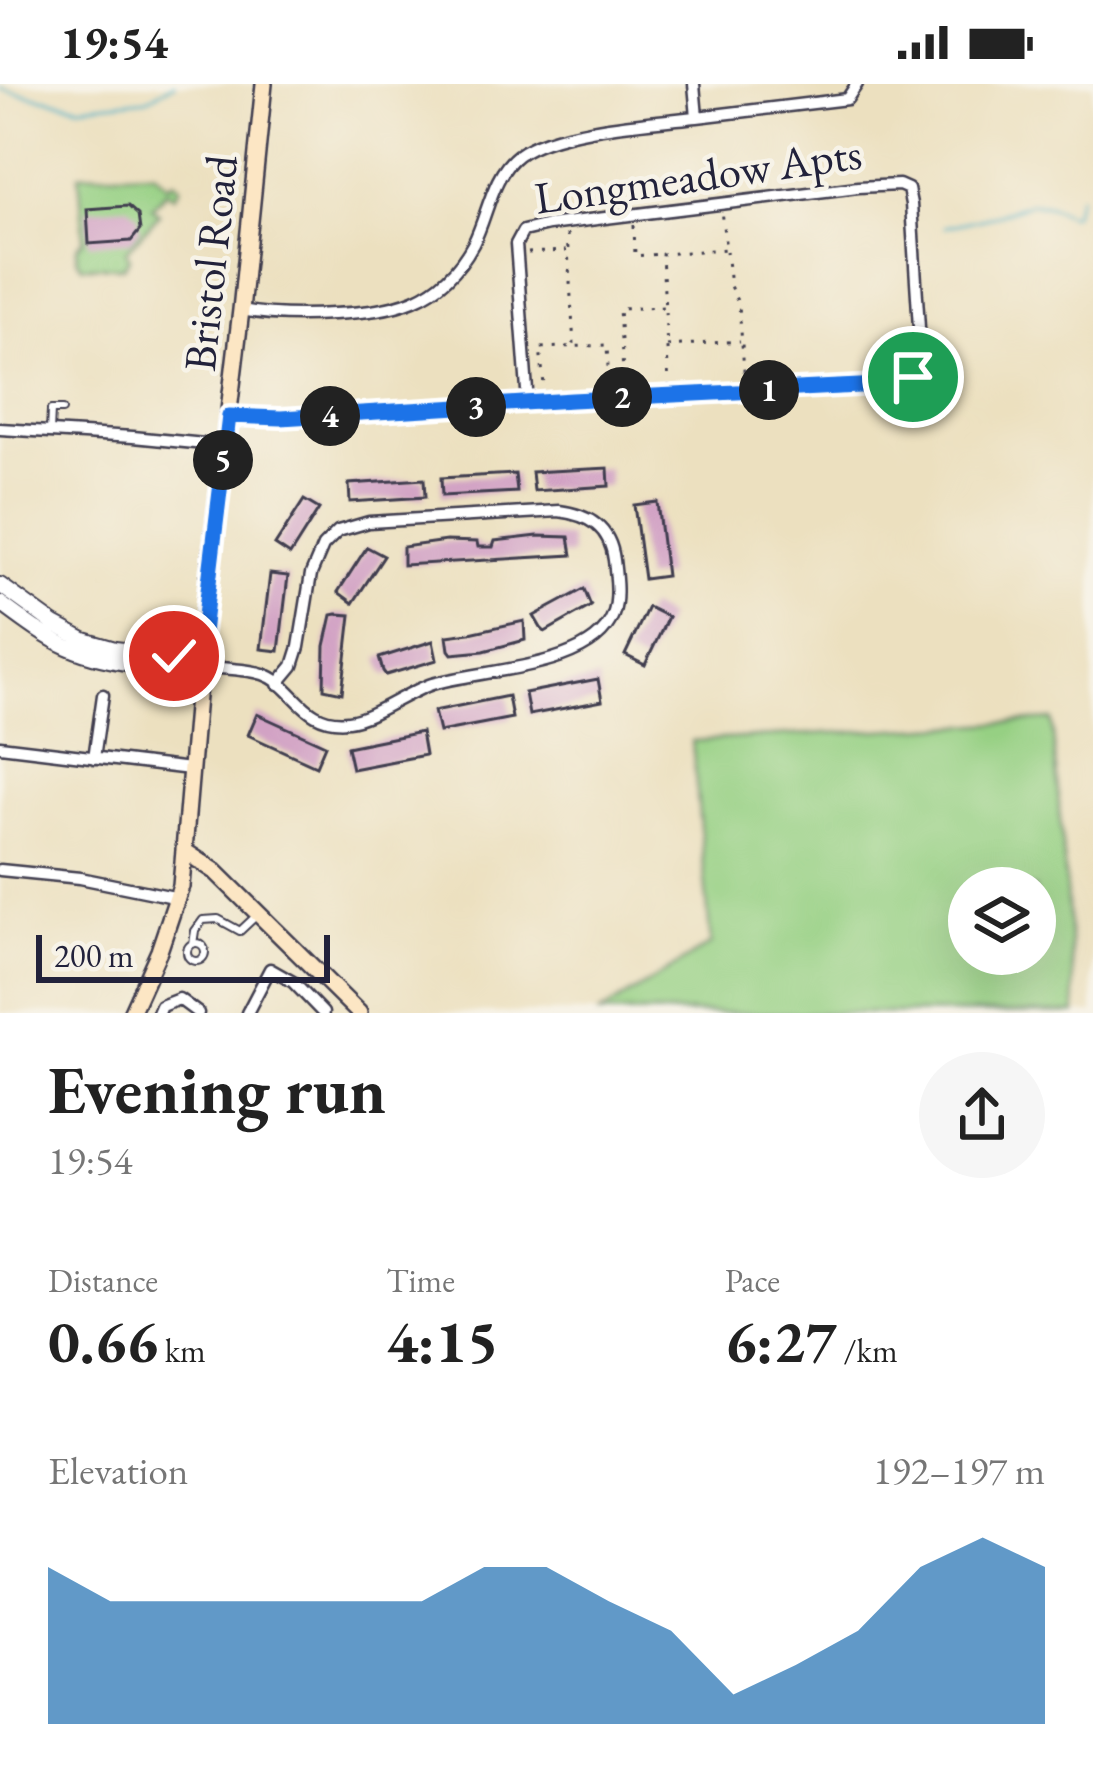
<!DOCTYPE html>
<html lang="en">
<head>
<meta charset="utf-8">
<style>
	:root { --surface:#fff; --page:#f6f6f6; --text:#222; --muted:#767676; --accent:#1f6fb2 }
	body { margin:0; font-family:"EB Garamond",serif; background:var(--page); color:var(--text); height:100vh; display:flex; flex-direction:column; font-size:45px; white-space:nowrap }
	* { box-sizing:border-box; margin:0 }
	p { font-size:39px; color:var(--muted) }
	.icon { flex:none; width:66px; height:66px; fill:none; stroke:currentColor; stroke-width:2; stroke-linecap:round; stroke-linejoin:round }
	.map { position:relative; height:929px; overflow:hidden }
	.details { display:flex; flex-direction:column; background:var(--surface); flex:1 }
	.details>* { flex:none }
	.tools { position:absolute; left:948px; top:783px; display:grid; gap:24px }
	.tools a { display:grid; place-items:center; width:108px; height:108px; border-radius:50%; background:var(--surface); box-shadow:0 12px 48px #0002; font-size:60px }
	.scale { position:absolute; left:36px; bottom:30px; width:294px; box-sizing:border-box; padding-left:12px; border:6px solid #22223b; border-top:0; font-size:33px; line-height:42px; white-space:nowrap; color:#22223b; -webkit-text-stroke:9px #f7f3e8; paint-order:stroke }
	.pin { position:absolute; display:grid; place-items:center; width:102px; height:102px; color:#fff; margin:-51px; border:6px solid #fff; border-radius:50%; box-shadow:0 3px 12px #0007 }
	.km { position:absolute; width:60px; height:60px; margin:-30px; border-radius:50%; background:#222; color:#fff; font-size:33px; line-height:60px; text-align:center }
	.round { display:grid; place-items:center; flex:none; width:126px; height:126px; border-radius:63px; background:var(--page) }
	.summary { display:flex; align-items:center; justify-content:space-between; height:204px; padding:0 48px }
	h1 { font-size:66px; font-weight:700; line-height:90px }
	.metrics { display:grid; grid-template-columns:repeat(3,1fr); gap:18px; height:204px; padding:12px 48px }
	.metrics div { display:grid; align-content:center }
	.metrics b { font-size:60px; font-weight:700 }
	.metrics small { font-size:33px; font-weight:400 }
	.metrics p { font-size:33px }
	.chart { height:336px; padding:24px 48px }
	.chart p { display:flex; justify-content:space-between }
	.chart svg { width:100%; height:216px; margin-top:12px; fill:var(--accent); opacity:.7 }
	.status { display:flex; justify-content:space-between; align-items:center; height:84px; padding:0 60px; background:var(--surface); direction:ltr }
	.status svg { height:33px; fill:currentColor }
	.map>svg:first-child { display:block }
</style>
</head>
<body>
<div class="status"><b>19:54</b><svg viewBox="0 0 49 12"><path d="M0 12V9h3v3zM5 12V6h3v6zM10 12V3h3v9zM15 12V0h3v12zM26 1h20v11H26zM47 4h2v5h-2z"/></svg></div>
<div class="map">
<svg width="1093" height="929" viewBox="0 0 1093 929">
	<rect width="100%" height="100%" fill="#f7f3e8"/>
	<filter id="ink" filterUnits="userSpaceOnUse"><feTurbulence type="fractalNoise" baseFrequency=".00833" numOctaves="2"/><feDisplacementMap in="SourceGraphic" scale="24" xChannelSelector="R" yChannelSelector="G"/><feConvolveMatrix kernelMatrix="1 2 1 2 8 2 1 2 1" color-interpolation-filters="sRGB"/></filter>
	<filter id="wash" filterUnits="userSpaceOnUse"><feTurbulence type="fractalNoise" baseFrequency=".004" numOctaves="4" result="noise"/><feDisplacementMap in="SourceGraphic" scale="48" xChannelSelector="R" yChannelSelector="G"/><feGaussianBlur stdDeviation="2.7" result="paint"/><feColorMatrix in="noise" values="0 0 0 0 0 0 0 0 0 0 0 0 0 0 0 0 0 1.4 0 .05"/><feComposite in="paint" operator="in"/></filter>
	<g filter="url(#wash)">
		<rect width="100%" height="100%" fill="#ece0bf"/>
		<path fill="#96d083" stroke="#5c795f" stroke-width="3" fill-rule="evenodd" d="M154,88l14,13 6,-4 6,6 -6,9 -8,-5 -14,16 7,7 -33,37 4,7 -7,9 -41,-1 -5,-7v-12l7,-8 -5,-65z
			M1052,636l24,293h-476l111,-69 -19,-203zM969,804h66v66h-66z"/>
		<g fill="none" stroke-linecap="round" stroke-linejoin="round">
			<path stroke="#43aec2" stroke-width="3" d="M0,5l80,17 67,-7 27,-15
				M944,143l53,-12 33,-12 18,2 21,10 4,-2 6,-17"/>
		</g>
		<g id="blocks">
			<path fill="#d2a2c4" d="M128,122l10,9 2,15 -9,11 -42,3 -2,-35z
				M608,384l1,18 -75,5 -2,-19z
				M515,390l2,18 -75,4 -1,-18z
				M424,395l1,18 -75,5 -1,-18z
				M304,416l15,9 -29,46 -15,-10z
				M657,418l9,74 -22,3 -10,-74z
				M538,452l31,1 3,18 -169,10v-18l43,-6 31,1 1,5h15l2,-6z
				M367,463l17,9 -31,47 -15,-11z
				M270,490l18,2 -9,75 -18,-2z
				M584,505l7,17 -46,26 -4,-4 -7,-12z
				M648,523l20,10 -23,48 -20,-10z
				M337,530l14,1 -9,78 -18,-4 1,-43 7,-31z
				M524,537l1,19 -41,11 -32,3 -3,-4 -2,-14 23,-3z
				M433,557l4,19 -51,15 -3,-4 -4,-13z
				M598,595l4,22 -73,14 -4,-22z
				M508,612l4,22 -73,14 -5,-21z
				M257,630l68,31 -9,21 -68,-31z
				M421,648l4,23 -73,14 -5,-22z"/>
		</g>
	</g>
	<g filter="url(#ink)">
		<use href="#blocks" fill-opacity="0" stroke="#403e4f" stroke-width="3"/>
		<g fill="none" stroke-linecap="round" stroke-linejoin="round">
			<g stroke="#403e4f" stroke-width="10">
				<path id="service" d="M50,348l1,-22h11
					M187 868a9 9 0 1 1 18 0a9 9 0 1 1-18 0Z
					M193,860l2,-13 8,-11 15,-1 22,12 16,-15"/>
			</g>
			<g stroke="#403e4f" stroke-width="15">
				<path id="minor" d="M694,0l3,33 150,-18 10,-15
					M241,226c32,6 60,6 92,4 61,-3 108,-11 140,-70 15,-28 18,-68 45,-89 36,-27 133,-33 179,-38
					M229,331c64,9 131,0 195,-6 49,-4 99,-5 149,-9l307,-15 28,-4 11,-13 1,-25 -9,-139 -3,-15 -9,-4 -41,2 -310,38 -25,6 -7,13 12,160
					M0,345l133,8 92,9
					M199,582c20,3 45,2 64,8 32,10 39,52 85,47 23,-2 59,-29 84,-37 49,-15 161,-15 181,-69 6,-16 3,-38 1,-55 -4,-33 -25,-45 -55,-49l-190,11 -31,9 -15,15 -12,28 -12,73 -6,19 -15,18
					M0,662l190,23
					M94,674l9,-63
					M0,786l80,8 99,20
					M158,929l3,-7 18,-7 19,14
					M247,929l23,-44 23,13 30,31"/>
			</g>
			<g stroke="#403e4f" stroke-width="18">
				<path id="tertiary" d="M0,501l54,39 30,16 31,9 59,7 25,10
					M0,519c56,42 76,55 147,63 16,2 30,3 47,1"/>
			</g>
			<g stroke="#403e4f" stroke-width="20">
				<path id="secondary" d="M186,768l29,19 144,142
					M131,929l28,-62 22,-65 21,-249 39,-327 23,-226"/>
			</g>
			<path stroke="#403e4f" stroke-width="3" stroke-dasharray="3 9" stroke-linecap="butt" d="M634,141l1,31 25,-2
				M567,150l7,111
				M726,167l4,35 9,19 6,78
				M528,169l38,-2
				M667,262l73,-5
				M669,303l-7,-133 64,-5 -5,-38
				M624,304l-5,-79 44,-2
				M545,310l-5,-46 67,-3 2,45"/>
			<use href="#service" stroke="#fff" stroke-width="6"/>
			<use href="#minor" stroke="#fff" stroke-width="10"/>
			<use href="#tertiary" stroke="#fff" stroke-width="14"/>
			<use href="#secondary" stroke="#fce6c4" stroke-width="15"/>
		</g>
	</g>
	<g fill="none" stroke-linecap="round" stroke-linejoin="round" filter="url(#ink)">
		<g stroke="#fff" stroke-width="24">
			<path id="route" d="M174,572l25,10 30,-250 52,2 291,-18 308,-15 28,-4 5,-4"/>
		</g>
		<use href="#route" stroke="#1a73e8" stroke-width="15"/>
	</g>
	<g text-anchor="middle" stroke-width="9" stroke-linejoin="round" paint-order="stroke">
		<g font-size="45" fill="#22223b" stroke="#f7f3e8">
			<text transform="translate(698 91) rotate(-8)" y="16">Longmeadow Apts</text>
			<text transform="translate(210 179) rotate(-84)" y="16">Bristol Road</text>
		</g>
	</g>
</svg>
<div class="tools">
<a><svg class="icon" aria-label="layers" viewBox="0 0 24 24"><path d="M12 4l9 5-9 5-9-5zM3 14l9 5 9-5"/></svg></a>
</div>
<div class="scale">200 m</div>
<div class="pin" style="left:913px;top:293px;background:#1e9e55"><svg class="icon" aria-label="arrive" viewBox="0 0 24 24"><path d="M6 21V4h12l-3 4 3 4H6"/></svg></div>
<div class="pin" style="left:174px;top:572px;background:#d93025"><svg class="icon" aria-label="check" viewBox="0 0 24 24"><path d="M5 12l5 5 9-10"/></svg></div>
<b class="km" style="left:769px;top:306px">1</b>
<b class="km" style="left:622px;top:313px">2</b>
<b class="km" style="left:476px;top:323px">3</b>
<b class="km" style="left:330px;top:332px">4</b>
<b class="km" style="left:223px;top:376px">5</b>
</div>
<section class="details">
<div class="summary"><div><h1>Evening run</h1><p>19:54</p></div><a class="round"><svg class="icon" aria-label="share" viewBox="0 0 24 24"><path d="M12 15V3M7 8l5-5 5 5M5 13v7h14v-7"/></svg></a></div>
<div class="metrics">
<div><p>Distance</p><b>0.66<small> km</small></b></div>
<div><p>Time</p><b>4:15</b></div>
<div><p>Pace</p><b>6:27<small> /km</small></b></div>
</div>
<div class="chart"><p><span>Elevation</span>192–197 m</p>
<svg viewBox="0 0 160 44" preserveAspectRatio="none"><path d="M0 44V12L10 19L20 19L30 19L40 19L50 19L60 19L70 12L80 12L90 19L100 25L110 38L120 32L130 25L140 12L150 6L160 12V44z"/></svg>
</div>
</section>
</body>
</html>
